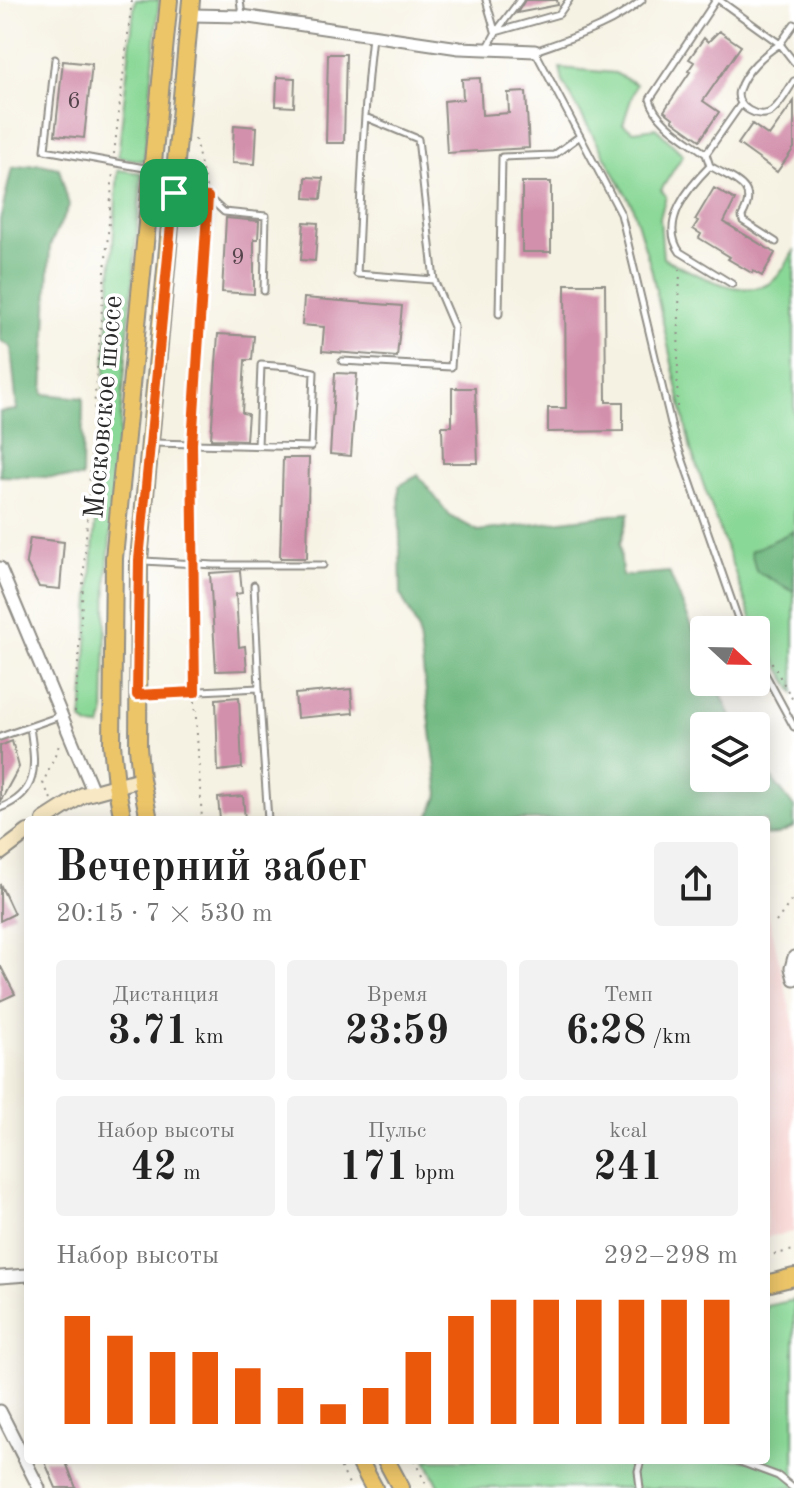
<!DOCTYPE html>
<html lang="ru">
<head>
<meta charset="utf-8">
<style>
	:root { --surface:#fff; --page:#f2f2f2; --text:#222; --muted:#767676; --accent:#ea580c }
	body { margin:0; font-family:"Old Standard TT",serif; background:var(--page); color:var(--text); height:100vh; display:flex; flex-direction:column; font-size:30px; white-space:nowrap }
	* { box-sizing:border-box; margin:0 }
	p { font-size:26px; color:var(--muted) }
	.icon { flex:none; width:44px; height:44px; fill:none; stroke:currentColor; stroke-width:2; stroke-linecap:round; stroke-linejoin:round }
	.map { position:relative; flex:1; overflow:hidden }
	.side { position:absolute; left:24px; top:816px; width:746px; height:648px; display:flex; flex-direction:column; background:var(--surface); border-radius:8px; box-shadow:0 4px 20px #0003 }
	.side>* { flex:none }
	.needle { width:52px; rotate:112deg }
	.buttons { position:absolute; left:690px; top:616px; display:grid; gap:16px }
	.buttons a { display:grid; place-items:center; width:80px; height:80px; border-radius:8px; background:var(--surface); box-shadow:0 4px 20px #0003; font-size:40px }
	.pin { position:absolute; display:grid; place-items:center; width:68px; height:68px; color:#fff; margin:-34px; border-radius:16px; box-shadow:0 4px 12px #0006 }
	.round { display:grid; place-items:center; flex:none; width:84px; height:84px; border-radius:8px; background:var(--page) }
	.summary { display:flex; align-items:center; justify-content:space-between; height:136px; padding:0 32px }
	h1 { font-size:44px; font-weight:700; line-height:60px }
	.figures { display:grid; grid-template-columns:repeat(3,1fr); gap:12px; height:136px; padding:8px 32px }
	.figures div { display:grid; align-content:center; border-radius:8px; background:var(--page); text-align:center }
	.figures b { font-size:40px; font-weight:700 }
	.figures small { font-size:22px; font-weight:400 }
	.figures p { font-size:22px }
	.chart { height:224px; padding:16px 32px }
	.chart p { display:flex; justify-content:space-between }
	.chart svg { width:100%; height:144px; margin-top:8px; stroke:var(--accent); stroke-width:6 }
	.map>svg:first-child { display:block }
</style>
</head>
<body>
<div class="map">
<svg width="794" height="1488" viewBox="0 0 794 1488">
	<rect width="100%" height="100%" fill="#fff"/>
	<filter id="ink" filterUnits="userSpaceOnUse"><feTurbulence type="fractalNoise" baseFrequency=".0125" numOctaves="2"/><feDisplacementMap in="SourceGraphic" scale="16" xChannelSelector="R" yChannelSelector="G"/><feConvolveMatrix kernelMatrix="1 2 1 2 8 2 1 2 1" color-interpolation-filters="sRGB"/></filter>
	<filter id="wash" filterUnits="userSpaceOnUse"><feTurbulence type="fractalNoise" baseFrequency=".006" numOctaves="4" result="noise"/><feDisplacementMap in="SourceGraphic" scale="32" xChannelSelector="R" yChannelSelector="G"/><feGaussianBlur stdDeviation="1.8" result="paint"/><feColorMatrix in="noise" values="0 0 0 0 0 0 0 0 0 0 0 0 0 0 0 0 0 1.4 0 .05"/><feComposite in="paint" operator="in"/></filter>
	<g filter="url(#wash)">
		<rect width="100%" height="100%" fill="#f6f2e3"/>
		<path fill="#f7d0ce" d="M766,905l28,121v206l-28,5z"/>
		<path fill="#8ad897" stroke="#5a8261" stroke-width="2" d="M135,0h24l-15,161 -26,-4z
			M560,68l55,5 21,11 -13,40 11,7 22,-3 27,27 -22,35 5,6 -6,22 3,40c27,13 87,48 113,20 7,-7 12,-18 18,-27v442l-43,-76 -60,-167 -40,-182 -19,-63 -69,-123z
			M118,170l24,3 -35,402 -3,142 -4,10 -12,-1 -6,-6z
			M794,1300v188h-354l-14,-28h200l1,3 24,-3h115v-154z"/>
		<path fill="#6fb880" stroke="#4d7256" stroke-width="2" d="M40,164l19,4 10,38 -19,39 -7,149 40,4 -1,80 -82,-2v-64l17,-2 -6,-63 -11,-7v-120l12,-52z
			M418,475l32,41 28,15 151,-18 -9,31 2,32 47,-4 35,84v26h12l19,44h-31v52h52v-20l38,49v20l-16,7 -12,1v-15h-338l11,-26 -21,-165 -17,-34 -2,-109z
			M794,531v61l-38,-21 -5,-20z"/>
		<g id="blocks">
			<path fill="#d390ac" d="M525,0h32l1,5 -41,8z
				M719,31l22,15 -38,55 16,11 -19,28 -28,-20 1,-2 -9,-7 26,-39 -2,-1 6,-9 -5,-3 15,-21 4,4z
				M328,54h18l-2,89h-18z
				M63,61l29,3 -8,74 -29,-3z
				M277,77l18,1 -1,29 -18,-1z
				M480,78l2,37 27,-2 -1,-20 18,-1 3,56 -82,5 -3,-52 19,-2 -1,-20z
				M794,101v47l-17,24 -39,-28 14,-20 17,12z
				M234,125l23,2 -2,37 -23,-1z
				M306,177l17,1 -2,21 -16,-1z
				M522,182h29v70h-29z
				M714,188l21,12 -11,22 51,31 -13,23 -9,-5 -1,2 -24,-14 2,-2 -31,-19 2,-4 -8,-5 5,-8 -3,-1z
				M226,218l33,3 -1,18h-4v55l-32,-2z
				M304,222l14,1 -3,38 -14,-1z
				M565,284h40l1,118h17v29l-75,1v-24h18z
				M304,298l98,8 -5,51 -75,-6 2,-24 -22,-2z
				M218,334l36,2 -2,24h-7l-3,53 6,1 -2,26 -35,-1z
				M335,373l22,1 -6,82 -21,-2z
				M452,388h23l3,75h-35l-1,-37h10z
				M283,458h26l-2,100h-27z
				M30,538l34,4 -4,47 -21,-2 -13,-25z
				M240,571l2,22 -6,1 3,53 6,-1 2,24 -31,1 -6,-98z
				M351,689l2,24 -56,5 -2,-24z
				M239,697l3,71 -24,3 -2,-72z
				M12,741l7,26 -19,35v-56z
				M243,796l2,24h-25l-2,-22z
				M0,884l14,30 -14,7z
				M0,965l15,29 -15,7z
				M44,1460h21l11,28h-20z"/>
		</g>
	</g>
	<g filter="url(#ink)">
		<use href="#blocks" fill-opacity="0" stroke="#908e87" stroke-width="2"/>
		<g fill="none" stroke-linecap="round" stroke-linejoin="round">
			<g stroke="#908e87" stroke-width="9">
				<path id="lane" d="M240,0l2,15
					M486,0l9,31
					M642,0c-32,27 -69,37 -107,51l86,163 52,218 69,198
					M719,0l61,44 14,-20
					M496,32l63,-18 10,-14
					M487,49l9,-17 24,-32
					M55,59l-10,91 105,19
					M794,62l-14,-18c-16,10 -35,27 -41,46 -6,16 21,31 33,21 9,-7 16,-21 22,-30
					M365,117l53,22 16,141 -77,-6c4,-79 6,-159 15,-238
					M706,154c-19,-15 -50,-31 -56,-55l66,-99
					M710,166c23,14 50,19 32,50l1,5 33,21
					M175,193l33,4 16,15 42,4 -2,75
					M732,284l-52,-32c-21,-30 9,-65 30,-86l-4,-12 35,-50
					M499,314l3,-157 52,-2 26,-19
					M342,361l109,6 3,-40 -20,-47
					M153,443l158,4 3,-75 -23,-5 -30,-2 -3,81
					M144,561l70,4h109
					M756,657l38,70
					M259,688l9,132
					M142,694l117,-6 -5,-103
					M0,737l60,-21
					M0,808c41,-16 35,-44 30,-81
					M735,1460l43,16 15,12
					M640,1488l-2,-17 3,-11"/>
			</g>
			<g stroke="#908e87" stroke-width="15">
				<path id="street" d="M191,15l51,1 217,32 76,3
					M0,568l93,223
					M794,957l-3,11 3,11
					M0,1277l28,-2
					M0,1411l39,77"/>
			</g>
			<g stroke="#908e87" stroke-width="18">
				<path id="secondary" d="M44,820l39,-25 58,-16
					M0,853l28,-21"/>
			</g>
			<g stroke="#908e87" stroke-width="20">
				<path id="primary" d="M123,820l-7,-36 -4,-40 2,-186 55,-558
					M149,820l-8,-41 -3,-32 1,-187 52,-560
					M766,1284l28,-7
					M359,1460l15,28
					M386,1460l15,28"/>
			</g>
			<path stroke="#908e87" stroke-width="2" stroke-dasharray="2 6" stroke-linecap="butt" d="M195,139l11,49
				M114,154l18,-154
				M677,407l3,-141
				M192,435l15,-225
				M192,453l1,102
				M193,573l1,110
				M756,634l38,68
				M195,701l7,119
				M75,712l20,-317 18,-223
				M51,799l-8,-16 17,-40
				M776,922l18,-25
				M766,1256l28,-6
				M337,1460l14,28
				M414,1460l14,28"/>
			<use href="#lane" stroke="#fff" stroke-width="5"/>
			<use href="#street" stroke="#fff" stroke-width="11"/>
			<use href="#secondary" stroke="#f8e8c3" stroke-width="14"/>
			<use href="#primary" stroke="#edc569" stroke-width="16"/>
		</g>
	</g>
	<g fill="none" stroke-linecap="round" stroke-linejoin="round" filter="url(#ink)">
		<g stroke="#fff" stroke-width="16">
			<path id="route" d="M174,193l34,4 -16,247 3,248 -58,3 2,-135z"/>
		</g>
		<use href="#route" stroke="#ea580c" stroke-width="10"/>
	</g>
	<g text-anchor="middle" stroke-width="7" stroke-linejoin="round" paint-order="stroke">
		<g font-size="24" fill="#55444b">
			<text x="74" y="108">6</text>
			<text x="238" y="264">9</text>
		</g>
		<g font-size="28" fill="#2b2b2b" stroke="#fff">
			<text transform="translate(102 407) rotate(-85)" y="10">Московское шоссе</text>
		</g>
	</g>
</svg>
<div class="buttons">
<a><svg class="needle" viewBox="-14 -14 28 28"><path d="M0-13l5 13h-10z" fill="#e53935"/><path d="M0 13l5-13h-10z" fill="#767676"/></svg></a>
<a><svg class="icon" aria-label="layers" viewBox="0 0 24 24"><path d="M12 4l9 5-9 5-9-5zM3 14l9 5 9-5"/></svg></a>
</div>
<div class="pin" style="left:174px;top:193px;background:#1e9e55"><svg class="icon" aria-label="arrive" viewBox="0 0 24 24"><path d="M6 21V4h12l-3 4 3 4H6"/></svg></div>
<section class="side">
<div class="summary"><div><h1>Вечерний забег</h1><p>20:15 · 7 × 530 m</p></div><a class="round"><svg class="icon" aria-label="share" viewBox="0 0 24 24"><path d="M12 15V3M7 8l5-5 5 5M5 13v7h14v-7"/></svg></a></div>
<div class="figures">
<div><p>Дистанция</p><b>3.71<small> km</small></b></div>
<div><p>Время</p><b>23:59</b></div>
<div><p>Темп</p><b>6:28<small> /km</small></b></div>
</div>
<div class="figures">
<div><p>Набор высоты</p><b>42<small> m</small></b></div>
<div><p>Пульс</p><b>171<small> bpm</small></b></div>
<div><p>kcal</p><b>241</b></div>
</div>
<div class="chart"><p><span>Набор высоты</span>292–298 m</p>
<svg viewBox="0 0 160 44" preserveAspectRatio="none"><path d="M5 44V11M15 44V17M25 44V22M35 44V22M45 44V27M55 44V33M65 44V38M75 44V33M85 44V22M95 44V11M105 44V6M115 44V6M125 44V6M135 44V6M145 44V6M155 44V6"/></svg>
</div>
</section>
</div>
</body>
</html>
